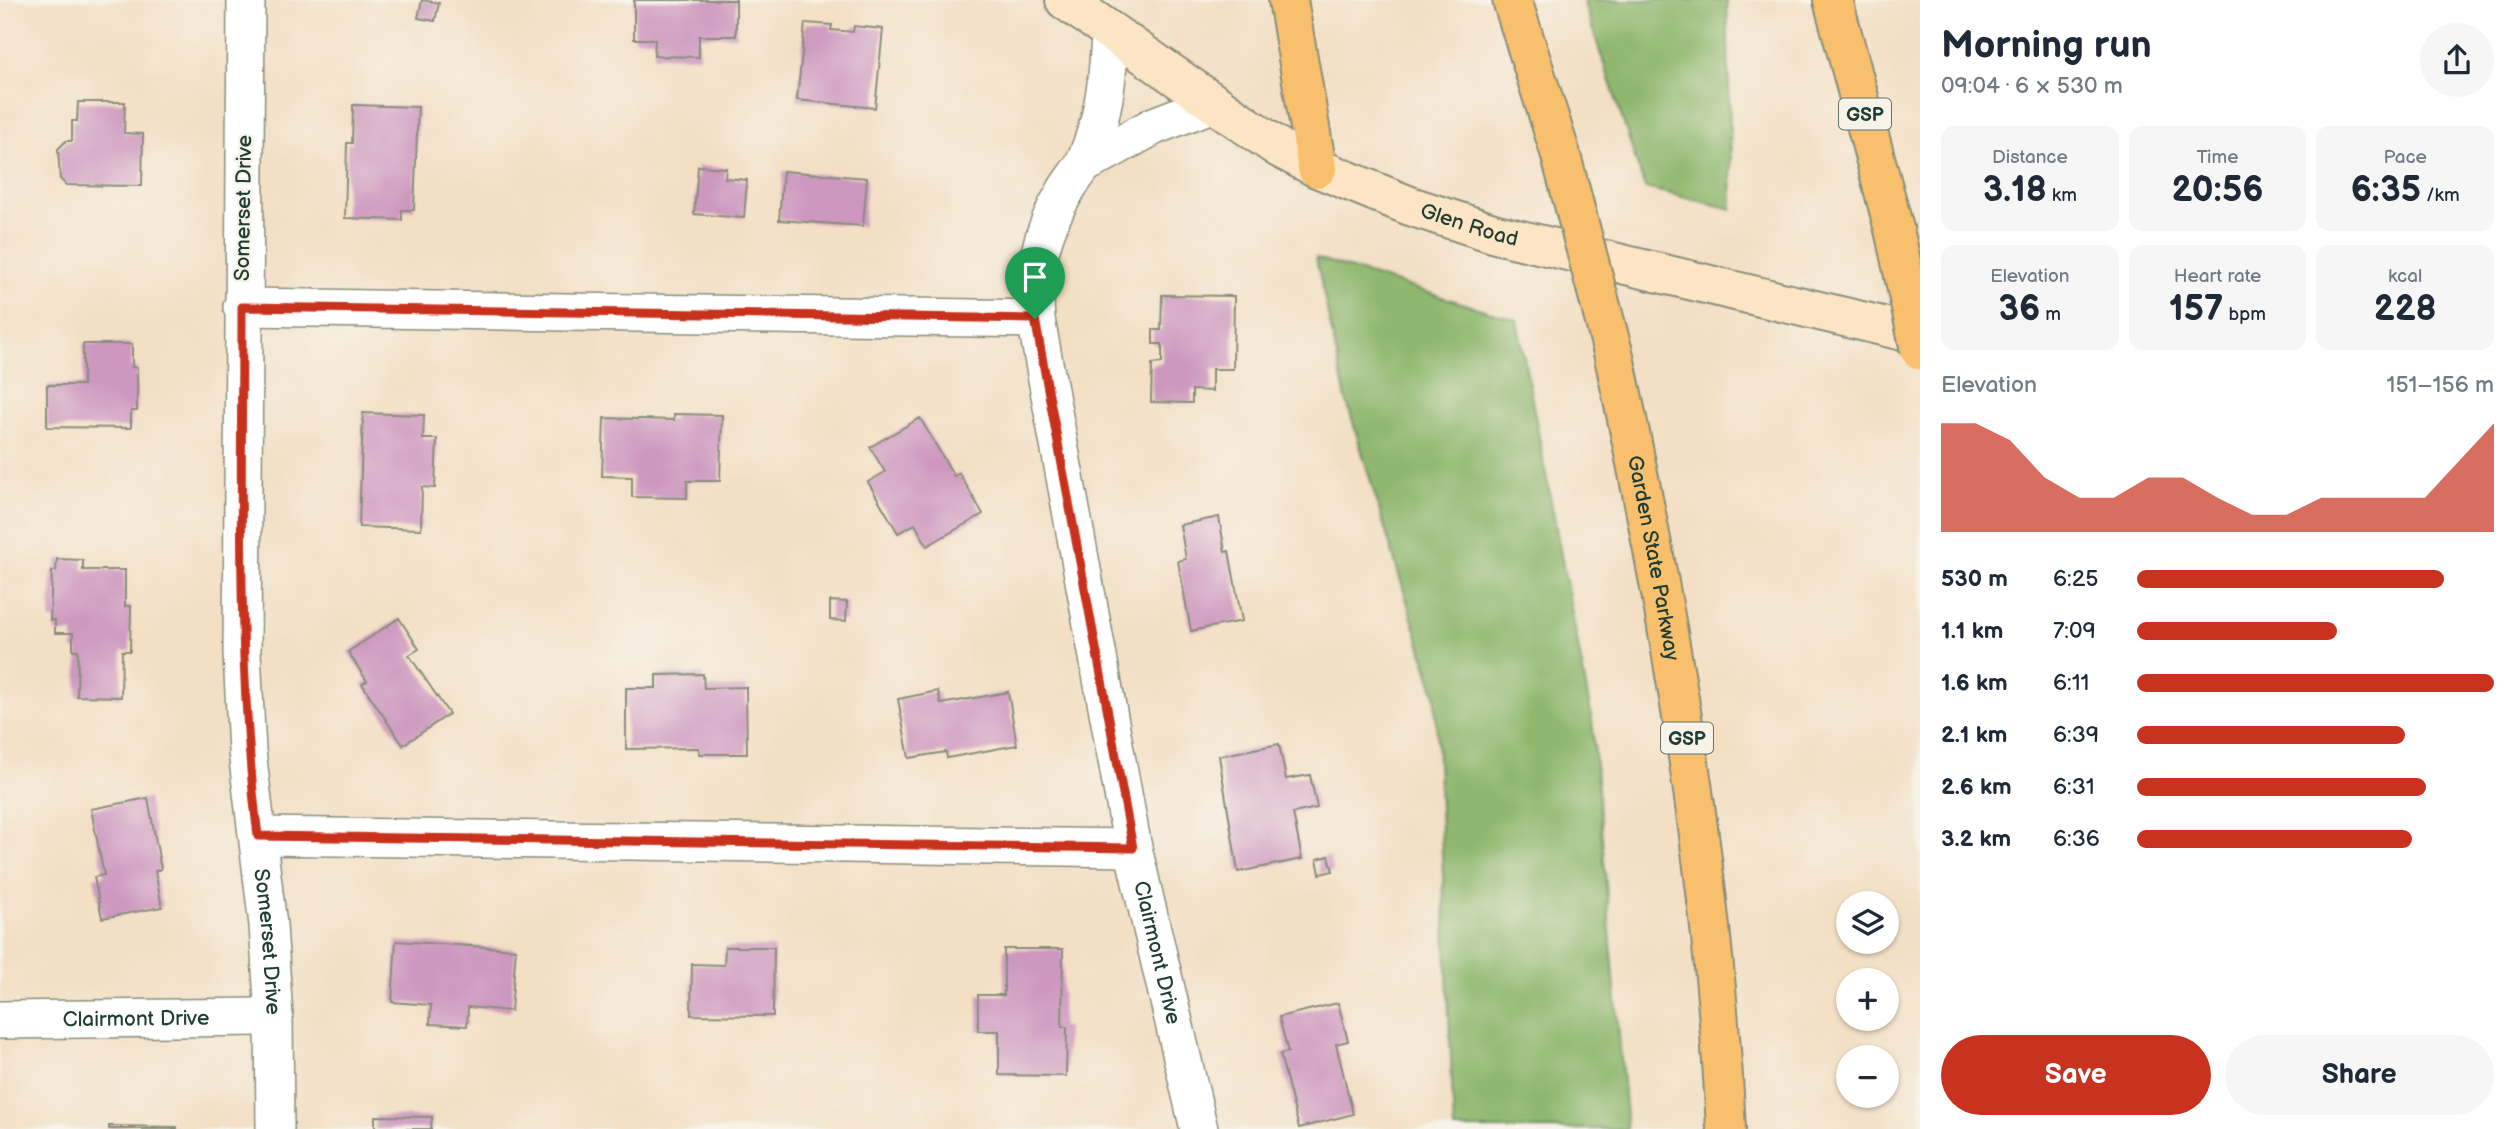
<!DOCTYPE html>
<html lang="en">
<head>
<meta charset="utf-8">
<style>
	:root { --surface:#fff; --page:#f6f6f7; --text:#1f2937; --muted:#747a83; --accent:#c8321e }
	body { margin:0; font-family:"Balsamiq Sans",sans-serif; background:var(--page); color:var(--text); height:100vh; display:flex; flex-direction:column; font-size:26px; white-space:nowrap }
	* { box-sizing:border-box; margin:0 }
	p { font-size:23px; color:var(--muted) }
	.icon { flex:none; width:38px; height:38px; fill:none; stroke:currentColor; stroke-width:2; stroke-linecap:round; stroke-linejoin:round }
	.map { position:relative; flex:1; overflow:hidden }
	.details { display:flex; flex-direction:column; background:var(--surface); width:595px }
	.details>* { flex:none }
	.buttons { position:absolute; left:1836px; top:891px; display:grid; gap:14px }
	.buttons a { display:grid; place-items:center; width:63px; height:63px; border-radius:50%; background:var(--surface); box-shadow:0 2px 5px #0004; font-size:35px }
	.pin { position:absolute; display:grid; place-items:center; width:60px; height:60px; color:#fff; margin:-72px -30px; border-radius:50% 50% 50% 0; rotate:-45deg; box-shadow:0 0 7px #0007 }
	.pin .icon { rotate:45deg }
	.round { display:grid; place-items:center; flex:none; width:74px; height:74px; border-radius:37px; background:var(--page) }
	.summary { display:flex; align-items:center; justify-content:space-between; height:119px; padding:0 21px }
	h1 { font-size:38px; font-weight:700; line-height:52px }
	.figures { display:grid; grid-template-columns:repeat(3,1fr); gap:10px; height:119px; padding:7px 21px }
	.figures div { display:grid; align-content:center; border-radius:14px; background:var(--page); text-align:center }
	.figures b { font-size:35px; font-weight:700 }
	.figures small { font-size:19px; font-weight:400 }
	.figures p { font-size:19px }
	.chart { height:196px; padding:14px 21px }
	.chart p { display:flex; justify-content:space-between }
	.chart svg { width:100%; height:126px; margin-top:7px; fill:var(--accent); opacity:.7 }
	.primary-button { display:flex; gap:14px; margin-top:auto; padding:14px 21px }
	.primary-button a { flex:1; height:80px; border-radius:42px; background:var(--accent); color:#fff; font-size:28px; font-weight:700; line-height:80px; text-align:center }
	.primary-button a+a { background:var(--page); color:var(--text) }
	ul { padding:0 21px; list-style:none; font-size:23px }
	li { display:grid; grid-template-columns:112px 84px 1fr; align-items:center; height:52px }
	li i { height:18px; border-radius:9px; background:var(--accent) }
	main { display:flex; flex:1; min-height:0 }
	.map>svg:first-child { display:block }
</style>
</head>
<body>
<main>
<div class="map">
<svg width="1920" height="1129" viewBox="0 0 1920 1129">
	<rect width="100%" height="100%" fill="#f7f3e8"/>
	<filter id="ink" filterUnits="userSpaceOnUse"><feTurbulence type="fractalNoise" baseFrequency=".0143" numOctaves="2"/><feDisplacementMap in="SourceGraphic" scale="14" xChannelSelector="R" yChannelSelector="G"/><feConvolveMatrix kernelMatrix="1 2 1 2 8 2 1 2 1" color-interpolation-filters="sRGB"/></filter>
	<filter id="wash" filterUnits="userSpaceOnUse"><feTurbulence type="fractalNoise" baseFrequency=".00686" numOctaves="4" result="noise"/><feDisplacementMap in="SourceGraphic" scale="28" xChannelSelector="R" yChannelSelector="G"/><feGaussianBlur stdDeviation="1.57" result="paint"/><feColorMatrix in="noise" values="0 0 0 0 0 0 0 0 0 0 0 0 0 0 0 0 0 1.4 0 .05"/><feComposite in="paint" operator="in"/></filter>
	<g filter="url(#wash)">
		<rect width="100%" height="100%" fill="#f3dfc4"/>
		<path fill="#8fb86e" stroke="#577a51" stroke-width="2" d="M1583,0h144l5,209 -87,-21z
			M1316,258l201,62 75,400 35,409h-173l-19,-435 -89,-295z"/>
		<g id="blocks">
			<path fill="#cd97bf" d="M422,0l17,3 -4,18 -17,-3z
				M634,0h102v36h-37v21l-45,-1 1,-17h-21z
				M805,23l27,2 -1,5 22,2 1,-6 29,3 -8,79 -78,-8z
				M78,102h47l-1,31 19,1 -1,52 -76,-1 -6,-6 -2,-30 8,-8h6v-20h5z
				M353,105l65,2 -4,103h-12v10l-57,-2 2,-75h5z
				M698,166l28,2 -1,10 22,2 -3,38 -50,-4z
				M783,171l84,7 -4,48 -84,-6z
				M1162,295l72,1 -1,73h-21v22l-20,-1v13l-41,-1 1,-38 10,-1v-19h-9v-14h8z
				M83,344h49v23l5,1v43h-6v17l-84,-1v-42h36z
				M363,413l61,2 -1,24h14l-2,49 -13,-1 -1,42 -62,-2z
				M674,414l48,1 -2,66h-33v17l-55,-1v-20l-30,-1 2,-58 70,2z
				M920,418l34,58 5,-3 24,41 -56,32 -12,-22 -17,9 -30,-51 17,-10 -15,-25z
				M1219,517l6,35 4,-1 13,70 -51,10 -13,-70 8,-2 -6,-34z
				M57,559l26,1v10h42v36h6l-1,45h-8l-1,46 -44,-1 1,-46h-5v-17h-18v-13h-5l2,-49h4z
				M830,601l17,1 -1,19 -16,-1z
				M399,618l20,31 -10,6 40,59 -46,31 -41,-61 5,-3 -19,-29z
				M703,674l1,14 42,-1 1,67h-48v-6l-73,1v-61h30v-13z
				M938,691l3,13 67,-12 9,53 -70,13 -1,-6 -37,6 -11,-59z
				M1279,744l7,35 24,-4 7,33 -24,5 9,46 -64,13 -19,-116z
				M148,798l13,71 -6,2 7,36 -60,11 -8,-41 10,-2 -13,-66z
				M1329,856l4,15 -13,3 -3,-15z
				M396,941l120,8 -5,62 -43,-4 -1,19 -37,-2 1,-19 -39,-3z
				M725,947h49l-1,69 -82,-1 1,-51 32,1z
				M1004,949h59l-1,78h5l-1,49 -67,-1v-44h-21v-36h26z
				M1338,1003l10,38 -12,3 17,70 -54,14 -19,-74 8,-2 -9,-35z
				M375,1116l57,1 -1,12h-56z
				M109,1126l68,1v2h-68z"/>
		</g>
	</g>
	<g filter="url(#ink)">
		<use href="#blocks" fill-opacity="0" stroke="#898e7c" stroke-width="2"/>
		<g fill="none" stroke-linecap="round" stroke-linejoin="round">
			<g stroke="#898e7c" stroke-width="40">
				<g id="minor">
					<path id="s1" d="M246,0l-4,653 5,98 21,174 6,92 1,112"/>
					<path id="s2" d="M1110,32c-2,46 -6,89 -26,131 -5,10 -13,18 -18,27 -25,41 -34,81 -30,129l97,529 66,281"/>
					<path d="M1083,165l71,-39 57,-22"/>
					<path d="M242,307l794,12"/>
					<path d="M258,836l875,12"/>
					<path id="s3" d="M0,1020l274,-3"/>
				</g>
			</g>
			<g stroke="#898e7c" stroke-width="42">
				<g id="secondary">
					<path id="s4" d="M1065,0l214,148 38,20 93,38 86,28 424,101"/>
				</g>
			</g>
			<g stroke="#898e7c" stroke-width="42">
				<g id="motorway">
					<path d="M1288,0l29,168"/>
					<path d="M1512,0l48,152"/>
					<path d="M1833,0l61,229"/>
					<path id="s5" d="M1613,352c55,257 100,514 113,777"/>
				</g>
			</g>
			<use href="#minor" stroke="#fff" stroke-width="37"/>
			<use href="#secondary" stroke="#fce5c4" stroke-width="38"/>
			<use href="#motorway" stroke="#f8bf6c" stroke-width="38"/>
			<g stroke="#898e7c" stroke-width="42" stroke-linecap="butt">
				<path id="motorway-bridge" d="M1560,152l53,200
					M1894,229l26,121"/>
			</g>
			<use href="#motorway-bridge" stroke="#f8bf6c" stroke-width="38"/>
		</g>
	</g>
	<g fill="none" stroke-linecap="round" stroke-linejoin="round" filter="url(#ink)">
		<g stroke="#fff" stroke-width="14">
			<path id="route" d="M242,307l793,12 98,529 -875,-12c-22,-175 -16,-352 -16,-529z"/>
		</g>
		<use href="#route" stroke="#c8321e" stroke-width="9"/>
	</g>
	<g text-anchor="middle" stroke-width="5" stroke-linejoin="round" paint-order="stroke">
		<g fill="#f7f3e8" stroke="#60746a" stroke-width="2">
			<rect x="1839" y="98.5" width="52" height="31" rx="5"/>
			<rect x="1661" y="722.5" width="52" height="31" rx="5"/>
		</g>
		<g font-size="19" font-weight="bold" fill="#1f3d34">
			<text x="1865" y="121">GSP</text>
			<text x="1687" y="745">GSP</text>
		</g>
		<g font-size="21" fill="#1f3d34" stroke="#f7f3e8">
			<text transform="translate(243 208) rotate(-89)" y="7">Somerset Drive</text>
			<text dy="7" stroke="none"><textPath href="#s4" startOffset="466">Glen Road</textPath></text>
			<text dy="7" stroke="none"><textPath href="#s5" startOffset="210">Garden State Parkway</textPath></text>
			<text dy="7" stroke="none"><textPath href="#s1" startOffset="943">Somerset Drive</textPath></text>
			<text dy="7" stroke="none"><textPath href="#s2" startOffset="947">Clairmont Drive</textPath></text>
			<text dy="7" stroke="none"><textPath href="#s3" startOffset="136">Clairmont Drive</textPath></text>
		</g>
	</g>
</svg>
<div class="buttons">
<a><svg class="icon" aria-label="layers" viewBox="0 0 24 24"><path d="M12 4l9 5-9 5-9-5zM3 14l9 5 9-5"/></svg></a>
<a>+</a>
<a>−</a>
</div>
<div class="pin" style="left:1035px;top:319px;background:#1e9e55"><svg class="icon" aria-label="arrive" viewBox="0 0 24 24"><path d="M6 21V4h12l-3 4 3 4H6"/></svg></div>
</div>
<section class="details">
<div class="summary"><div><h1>Morning run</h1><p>09:04 · 6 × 530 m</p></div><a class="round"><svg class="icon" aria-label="share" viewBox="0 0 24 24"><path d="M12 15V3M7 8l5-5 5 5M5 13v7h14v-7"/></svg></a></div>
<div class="figures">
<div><p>Distance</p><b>3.18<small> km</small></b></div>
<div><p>Time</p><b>20:56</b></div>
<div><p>Pace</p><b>6:35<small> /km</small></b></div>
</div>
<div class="figures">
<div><p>Elevation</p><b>36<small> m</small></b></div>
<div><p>Heart rate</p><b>157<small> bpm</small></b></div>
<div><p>kcal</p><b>228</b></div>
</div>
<div class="chart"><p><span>Elevation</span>151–156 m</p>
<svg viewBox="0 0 160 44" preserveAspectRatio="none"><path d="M0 44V6L10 6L20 12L30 25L40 32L50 32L60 25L70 25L80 32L90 38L100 38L110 32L120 32L130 32L140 32L150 19L160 6V44z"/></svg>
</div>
<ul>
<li><b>530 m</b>6:25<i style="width:86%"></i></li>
<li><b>1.1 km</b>7:09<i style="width:56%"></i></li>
<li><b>1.6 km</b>6:11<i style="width:100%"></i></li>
<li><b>2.1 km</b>6:39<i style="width:75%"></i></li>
<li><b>2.6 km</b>6:31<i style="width:81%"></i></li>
<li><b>3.2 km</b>6:36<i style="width:77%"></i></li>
</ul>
<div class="primary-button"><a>Save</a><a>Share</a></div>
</section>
</main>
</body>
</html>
